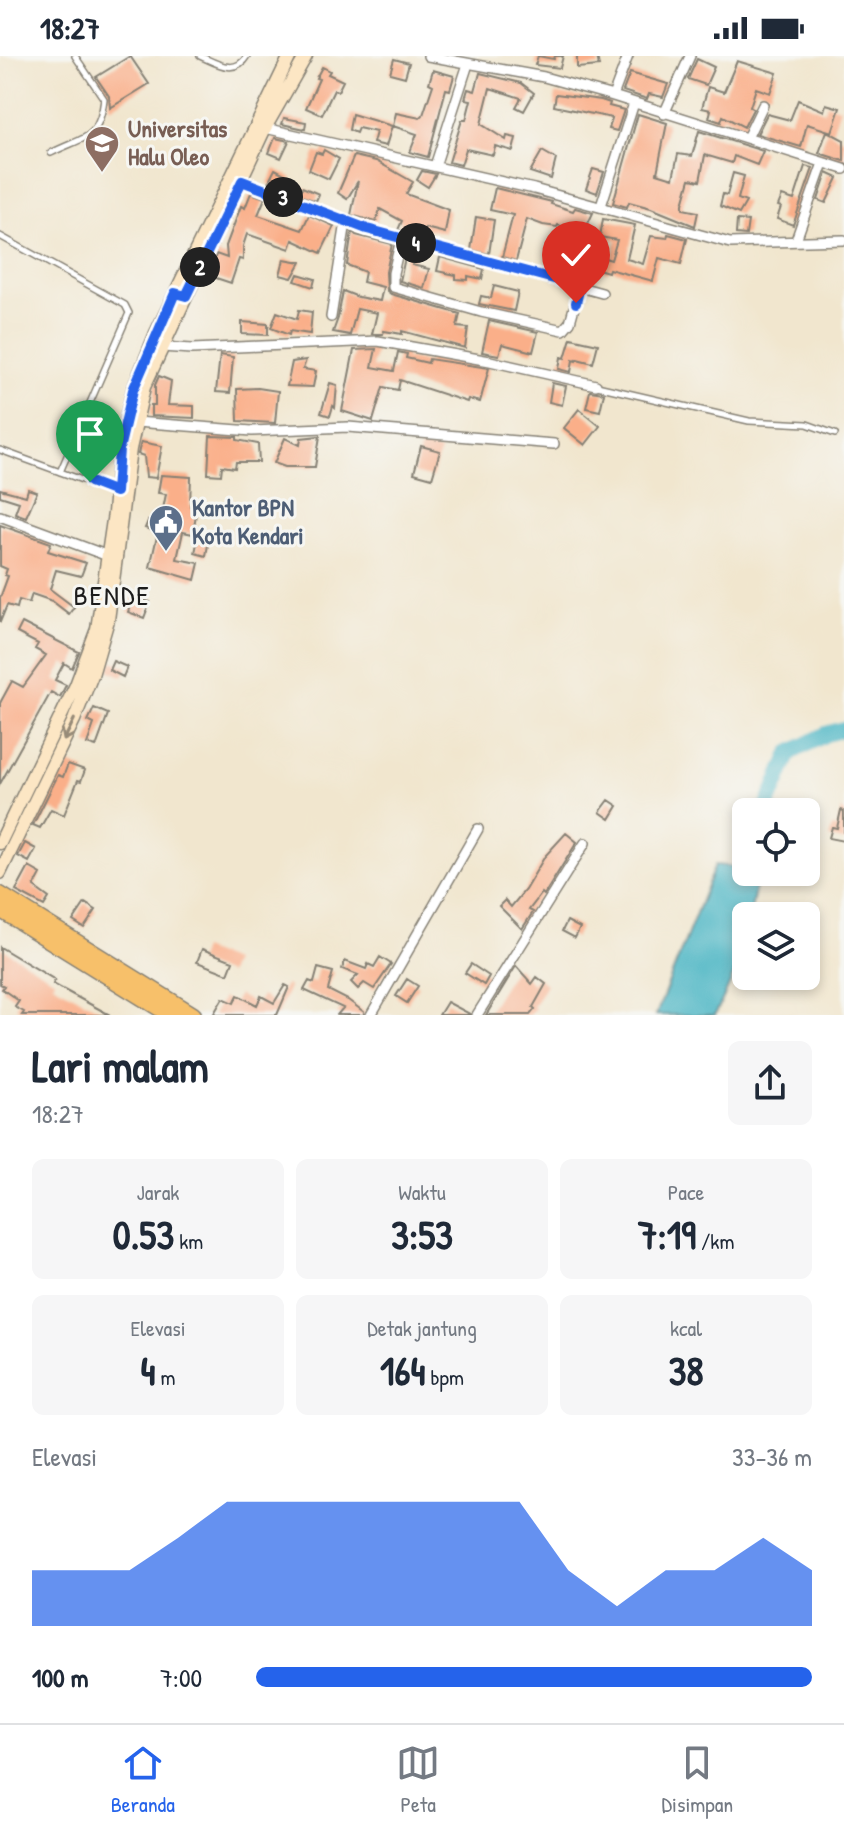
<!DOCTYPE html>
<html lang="id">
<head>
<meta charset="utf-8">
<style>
	:root { --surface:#fff; --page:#f6f6f7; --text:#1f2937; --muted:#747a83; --line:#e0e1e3; --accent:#2563eb }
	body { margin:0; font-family:"Patrick Hand",sans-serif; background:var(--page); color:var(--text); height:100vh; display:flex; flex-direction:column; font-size:30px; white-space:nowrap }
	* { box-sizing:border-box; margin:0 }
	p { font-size:26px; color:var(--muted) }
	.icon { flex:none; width:44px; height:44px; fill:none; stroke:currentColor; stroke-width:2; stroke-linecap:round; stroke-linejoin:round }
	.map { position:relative; height:959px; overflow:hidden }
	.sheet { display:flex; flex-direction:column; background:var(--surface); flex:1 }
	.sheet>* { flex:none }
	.controls { position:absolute; left:732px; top:742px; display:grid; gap:16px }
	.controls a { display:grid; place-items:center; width:88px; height:88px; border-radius:12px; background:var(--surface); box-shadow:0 4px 12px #0003; font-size:40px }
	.pin { position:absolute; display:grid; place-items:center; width:68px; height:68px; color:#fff; margin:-82px -34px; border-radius:50% 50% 50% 0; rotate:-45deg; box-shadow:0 0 8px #0007 }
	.pin .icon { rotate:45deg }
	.km { position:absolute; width:40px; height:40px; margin:-20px; border-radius:50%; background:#222; color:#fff; font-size:22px; line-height:40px; text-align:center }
	.round { display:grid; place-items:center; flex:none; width:84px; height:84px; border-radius:12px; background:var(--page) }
	.summary { display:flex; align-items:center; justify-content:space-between; height:136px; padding:0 32px }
	h1 { font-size:44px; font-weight:800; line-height:60px }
	.figures { display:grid; grid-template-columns:repeat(3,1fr); gap:12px; height:136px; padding:8px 32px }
	.figures div { display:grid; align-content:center; border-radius:12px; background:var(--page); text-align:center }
	.figures b { font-size:40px; font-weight:800 }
	.figures small { font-size:22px; font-weight:400 }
	.figures p { font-size:22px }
	.chart { height:224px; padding:16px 32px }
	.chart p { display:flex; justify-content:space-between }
	.chart svg { width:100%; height:144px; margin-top:8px; fill:var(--accent); opacity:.7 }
	ul { padding:0 32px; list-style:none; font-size:26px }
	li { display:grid; grid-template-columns:128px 96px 1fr; align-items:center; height:60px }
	li i { height:20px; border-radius:10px; background:var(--accent) }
	.status { display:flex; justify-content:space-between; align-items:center; height:56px; padding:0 40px; background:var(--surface); direction:ltr }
	.status svg { height:22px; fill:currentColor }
	.menu { display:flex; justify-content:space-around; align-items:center; height:112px; border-top:2px solid var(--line); background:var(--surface); font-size:22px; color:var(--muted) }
	.menu a { display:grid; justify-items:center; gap:4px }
	.menu .on { color:var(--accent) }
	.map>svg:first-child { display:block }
</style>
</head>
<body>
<div class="status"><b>18:27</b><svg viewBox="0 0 49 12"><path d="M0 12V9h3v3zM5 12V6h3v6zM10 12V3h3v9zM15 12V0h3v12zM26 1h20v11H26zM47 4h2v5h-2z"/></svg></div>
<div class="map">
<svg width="844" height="959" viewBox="0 0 844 959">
	<rect width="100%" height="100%" fill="#f6f6f2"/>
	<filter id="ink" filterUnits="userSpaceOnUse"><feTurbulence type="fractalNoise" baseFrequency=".0125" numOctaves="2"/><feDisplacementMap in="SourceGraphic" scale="16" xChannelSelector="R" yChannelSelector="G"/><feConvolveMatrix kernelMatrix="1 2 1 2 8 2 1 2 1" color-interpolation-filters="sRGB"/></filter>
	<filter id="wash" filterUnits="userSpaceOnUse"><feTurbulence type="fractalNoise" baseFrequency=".006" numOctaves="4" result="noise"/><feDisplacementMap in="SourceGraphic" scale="32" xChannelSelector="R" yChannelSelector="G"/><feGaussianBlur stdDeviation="1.8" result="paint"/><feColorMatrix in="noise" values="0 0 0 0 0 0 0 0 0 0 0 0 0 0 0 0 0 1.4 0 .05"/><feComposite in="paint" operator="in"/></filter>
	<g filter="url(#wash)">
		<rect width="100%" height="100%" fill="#f1e6ce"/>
		<path fill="#47b4c3" stroke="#326870" stroke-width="2" d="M715,809l31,3v4h12l-8,44h-4c0,37 -15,66 -31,99h-59z"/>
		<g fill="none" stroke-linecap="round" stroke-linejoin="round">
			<path stroke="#47b4c3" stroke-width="16" d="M765,756l25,-59 36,-19 18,-5"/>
		</g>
		<g id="blocks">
			<path fill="#faaf89" d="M130,0l19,28 -39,24 -1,-12 -13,-19z
				M538,0l16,3 1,-3h8l-3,12 -25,-3z
				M577,0h20l2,10 -22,2z
				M394,3l15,4 -4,14 -15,-4z
				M697,3l17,8 -8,18 -18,-6z
				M737,5l40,12 -7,20 -14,-5 -6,19 3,2 -9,18 -21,-11 -2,6 -12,-4 2,-8 -9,-2 6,-21 16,5z
				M322,11l8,4 -2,3 15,7 -5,10 -4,-1 -12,25 -16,-7 13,-29 -3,-1z
				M433,14l21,6 -4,14 -4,-1 -18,68 -18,-5 7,-18 -24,-8 3,-13 24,5 3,-3 10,-30 -4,-2z
				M480,17l41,10 13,10 -10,18 -8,-4 5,-9 -31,-10 -9,36 25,16 1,-4 9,2 -3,13 -18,-5 -2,9 -27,-6 -5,16 -12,-3 13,-42h4l5,-20 -6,-1 3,-10 7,2z
				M630,17l38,11 -5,13 -14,-3 -2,5 -24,-8z
				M556,38l45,6 9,3 -1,3 15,4 -7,21 -8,-2 3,-11 -58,-12z
				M798,44l26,11 2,-7 14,4 -8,24 -25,-8 -6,23 -44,-13 10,-20 23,6z
				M352,58l40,12 -6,20 -13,-3 3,-11 -18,-4 -2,5 -7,-3z
				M638,58l29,9 -10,50 16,5 5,-24 14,2 7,-25 64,20 -6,14 -23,-9 -2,7 -27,-8 -5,26 -10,-2 -7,25v5l15,3 -3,14 -44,-18 -22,-6 -2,5 -14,-4z
				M284,62l22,4 -1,7 -23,-5z
				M827,75l17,9v21l-25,-8z
				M275,82l14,3 -8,17 -12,-5z
				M324,94l15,9 -10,20 -20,-9 7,-18 6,2z
				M542,95l14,8 -5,20 -21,-7z
				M354,100l22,5 37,21 -7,12 43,16 -4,23 -20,-5 -4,8 -23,-6 4,-9 -22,-12 -4,13 -25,-7 7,-34 -11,18 -9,-6z
				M805,110l8,2 -20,57 -16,-6 4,-12 -3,-1 4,-10 12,4z
				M275,113l17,9 -6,12 -18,-7z
				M593,113l11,3 -7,21 -11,-4z
				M422,115l14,3 -8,13 -11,-7z
				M733,117l11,3 -6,23 8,3 -7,12 -19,-8 3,-12 4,1z
				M827,117l11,5 -12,25 -8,-3z
				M302,131l17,7 -3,7 -17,-6z
				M495,132l57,14 -1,2 22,7 2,-3 18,5 -10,21 -25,-9 -1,2 -14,-2 -16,-6 -11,42 -14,-4 11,-42 -23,-5z
				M251,137l14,5 -7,17 44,15 7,-15 25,11 -13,27 -28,-13 -3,9 -43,-15 -4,12v14l-4,-1 -8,24 -21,-7 6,-22 11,4 -1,-12 15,-40 4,2z
				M476,161l18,3 -5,34 -18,-4z
				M603,163l32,6 -8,34 16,5 8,-28 16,2 1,-4 19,5 -6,25 -22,-6 -6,23 -44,-12 -1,3 -27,-8 -4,10 -12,-3 1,-12 13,-17 6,3 -2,6 28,9 6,-20 -17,-3z
				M737,164l11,1 -2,14 -10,-1z
				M352,175l4,4 36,9 -6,28 1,19 4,3 69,20 -3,13 11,1 -3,20 -63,-17v3l-18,-3 -1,3h-11l5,-21 -20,-4 -7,26 -17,-3 5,-14 5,-27 15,6 22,4 3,-14 -20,-5 2,-10 -18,-7z
				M407,192l9,2 -4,15 17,4 -5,19 -24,-7z
				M440,201l44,12 -2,10 -14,-3v4l-12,-1v-4l-19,-4z
				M284,203l17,3 -9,16 -12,-3z
				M298,218l17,5 -2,8 -18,-6z
				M494,230l24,6 -4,19 -35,-7 2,-8 10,2z
				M299,254l13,2 -2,22 -20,-3 -1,4 -18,-7 6,-16 20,7z
				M489,265l49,11 -5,20 -31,-8 -3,11 -17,-3z
				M242,266l26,2v11l-26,-1z
				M571,282l27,6 -5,19 -16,-4 -1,2 -3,-1 -2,12 -12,-3 2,-12 4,1z
				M376,293l-4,18 22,4 4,-19 9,2 -1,4 22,5 1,-4 60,9 -9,34 -12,-3 -1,3 -67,-22 -2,10 -15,-3 -10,34 -31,-10 12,-61z
				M220,299l13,2 -3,36 -14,-1z
				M306,304l-3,9 13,2 -3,16 -26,-1 5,-24z
				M159,320l12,5 -3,24 26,1v12l-43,-2v-11h4v-20z
				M330,327l7,2 -2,23 -2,-2 -3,10 -9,-3z
				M552,327l14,3 -4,19 -13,-3z
				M258,332l20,3 -3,32 -37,-2 -1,-32z
				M590,335l14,2 -4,18 -14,-3z
				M579,353l21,17 -15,19 -21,-17z
				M210,380l27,1v3l21,4 1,18h-23l-1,6 -13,-2 -1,9 -13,-1z
				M320,380l-5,31h-30l-11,-4 11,-25 15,7 1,-7z
				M141,386l21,4 -6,32 -10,-1 -2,-21 -6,-2z
				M421,390l19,5 -8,27 -18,-5z
				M161,419l30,2 -1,29 7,1 -4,27 -10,-2 -6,27 22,4 -4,17 -45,-13 8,-35 -13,-4 3,-7 12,3 6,-30 -8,-1z
				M0,433l26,7 2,-7 9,3 -11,25 -11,-4 4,-11 -19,-6z
				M0,469l51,18 -3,8 38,12 -5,13 -25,-6 -6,19 24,18 -5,7 -17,-13 -20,-7 -3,9 -10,-3 -2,8 -10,-3 -7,17v-24l8,-22 -3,-1 2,-6 -7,-3z
				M198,482l11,1 -3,17 -11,-3z
				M133,541l17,5 -6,16 -16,-6z
				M22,567l57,29 -7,16 -8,-5 -9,17 11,5 -6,12 -9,-5 -51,92v-81l12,-22 11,6 23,-32 -11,-6 3,-5 -21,-11z
				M113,605l14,6 -4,10 -14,-7z
				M94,652l14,6 -12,33 -9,-3 7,-20 -6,-3z
				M68,708l17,6 -4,11 -3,-1 -14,35 -13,-6 -11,19 -7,-3 25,-50 5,2z
				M609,744l9,6 -8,13 -10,-7z
				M841,754l3,1v30l-15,-3 3,-11 5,1z
				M566,777l11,9 -33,53 -2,-2 -13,17 4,2 -11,17 -23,-23 6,-6 6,7 14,-17 20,-34z
				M25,787l11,6 -7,13 -11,-6z
				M29,811l12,7 -7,13 15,11 -5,8 -28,-15z
				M85,847l11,7 -12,18 -11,-7z
				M567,865l13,7 -5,10 -13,-7z
				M0,891l55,33 -2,4 57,31h-88l2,-3 -9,-5 4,-6 -17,-12 2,-3 -4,-2z
				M202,893l31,12 -5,13 -31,-12z
				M380,901l11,7 -17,25 -10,-6 -6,6 -7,-7 7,-7 -16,-6 3,-8 21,8 2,-5 6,3z
				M471,908l18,12 -5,9 -19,-12z
				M516,910l16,18 5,-7 9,7 -13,23 2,2 -5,6h-44z
				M318,912l15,4 -5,18 20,10 16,12v3h-27l6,-7 -39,-18 5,-9 5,2z
				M407,923l11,7 -11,17 -11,-7z
				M285,929l4,2 -12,28h-64l10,-17 11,5 4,-8 19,10 4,-9 13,7z
				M447,946l23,12v1h-31z"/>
		</g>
	</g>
	<g filter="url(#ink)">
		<use href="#blocks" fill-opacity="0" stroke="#868175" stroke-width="2"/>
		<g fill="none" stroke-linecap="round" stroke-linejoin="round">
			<g stroke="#868175" stroke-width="8">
				<path id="lane" d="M200,0c16,7 35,20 47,0
					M51,97c33,-17 48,-12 53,-54l-29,-43
					M0,180l125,69 4,8 -69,159
					M597,330l152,35 58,3 28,10
					M0,394l115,42"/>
			</g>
			<g stroke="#868175" stroke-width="12">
				<path id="street" d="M428,0l116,21 69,19 231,73
					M613,40l15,-40
					M664,58l26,-58
					M265,72l269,61 196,54 114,-3
					M747,82l16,-33
					M435,110l33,-102
					M242,125l125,48 235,64
					M601,150l33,-103
					M401,183l-8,34v14l88,25 82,18 7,-8 10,-36
					M796,184l27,-77
					M331,261l15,-95
					M161,291l31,2 186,-8 112,20 106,24
					M136,366l116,9 96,-4 206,17
					M0,460l108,40
					M371,959l107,-186
					M477,959l108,-172"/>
			</g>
			<g stroke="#868175" stroke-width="15">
				<path id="secondary" d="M0,787l76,-158 21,-56 17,-116 5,-64 14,-59 23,-57 134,-277
					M0,817l74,-153 18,-45 16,-55 22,-171 14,-62 121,-259 41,-72"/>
			</g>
			<g stroke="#868175" stroke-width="19">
				<path id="highway" d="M0,839l193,120
					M0,853l171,106"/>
			</g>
			<use href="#lane" stroke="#fff" stroke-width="5"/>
			<use href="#street" stroke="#fff" stroke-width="9"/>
			<use href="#secondary" stroke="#fce6c4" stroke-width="12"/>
			<use href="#highway" stroke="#f7c06b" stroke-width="16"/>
		</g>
		<defs><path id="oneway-shaft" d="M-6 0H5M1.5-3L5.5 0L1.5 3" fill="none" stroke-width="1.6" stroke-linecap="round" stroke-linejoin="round" transform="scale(2)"/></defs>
		<use stroke="#978b78" href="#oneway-shaft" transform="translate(69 674) rotate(116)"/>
	</g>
	<g fill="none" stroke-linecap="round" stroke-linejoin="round" filter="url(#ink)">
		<g stroke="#fff" stroke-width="16">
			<path id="route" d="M90,426l26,10 3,-43 14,-59 42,-97 11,3 56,-115 125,48 213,57 -4,17"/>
		</g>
		<use href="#route" stroke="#2563eb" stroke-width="10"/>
	</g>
	<defs>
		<g id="university-pin" transform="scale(1.8)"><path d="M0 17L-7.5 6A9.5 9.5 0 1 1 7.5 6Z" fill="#8d6e63" stroke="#f6f6f2"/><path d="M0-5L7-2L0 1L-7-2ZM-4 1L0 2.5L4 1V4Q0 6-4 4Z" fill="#fff"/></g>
		<g id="civic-pin" transform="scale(1.8)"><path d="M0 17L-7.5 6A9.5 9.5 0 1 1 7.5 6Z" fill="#5c6f8a" stroke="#f6f6f2"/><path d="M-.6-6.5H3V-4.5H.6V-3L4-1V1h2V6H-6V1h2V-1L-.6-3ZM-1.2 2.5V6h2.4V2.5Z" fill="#fff"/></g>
	</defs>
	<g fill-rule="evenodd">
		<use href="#university-pin" x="102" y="87"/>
		<use href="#civic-pin" x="166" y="466"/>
	</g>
	<g text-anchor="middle" stroke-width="6" stroke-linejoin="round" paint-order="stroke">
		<g font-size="24" font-weight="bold" fill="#785e54" stroke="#f6f6f2" text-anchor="start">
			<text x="128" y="81">Universitas<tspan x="128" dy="28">Halu Oleo</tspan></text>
		</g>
		<g font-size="24" font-weight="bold" fill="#4e5e75" stroke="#f6f6f2" text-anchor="start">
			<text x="192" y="460">Kantor BPN<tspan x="192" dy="28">Kota Kendari</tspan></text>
		</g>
		<g font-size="28" letter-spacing="2" fill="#1c1c1c" stroke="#f6f6f2">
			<text x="112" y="549">BENDE</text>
		</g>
	</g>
</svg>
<div class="controls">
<a><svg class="icon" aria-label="locate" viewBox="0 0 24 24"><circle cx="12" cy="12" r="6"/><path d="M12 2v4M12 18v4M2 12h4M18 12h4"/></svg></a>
<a><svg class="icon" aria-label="layers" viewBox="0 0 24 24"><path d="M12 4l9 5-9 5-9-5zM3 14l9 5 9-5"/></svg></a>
</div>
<div class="pin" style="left:90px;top:426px;background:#1e9e55"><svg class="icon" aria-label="arrive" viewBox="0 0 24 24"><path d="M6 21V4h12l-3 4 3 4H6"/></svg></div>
<div class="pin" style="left:576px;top:247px;background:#d93025"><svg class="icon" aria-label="check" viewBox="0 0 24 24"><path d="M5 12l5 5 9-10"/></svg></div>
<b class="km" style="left:200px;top:211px">2</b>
<b class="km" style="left:283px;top:141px">3</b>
<b class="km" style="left:416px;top:187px">4</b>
</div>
<section class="sheet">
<div class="summary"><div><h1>Lari malam</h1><p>18:27</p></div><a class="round"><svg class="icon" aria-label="share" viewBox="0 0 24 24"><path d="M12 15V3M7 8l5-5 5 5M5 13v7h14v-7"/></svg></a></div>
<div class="figures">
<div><p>Jarak</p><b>0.53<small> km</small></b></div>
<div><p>Waktu</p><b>3:53</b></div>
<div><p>Pace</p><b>7:19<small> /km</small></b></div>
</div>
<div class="figures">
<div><p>Elevasi</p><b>4<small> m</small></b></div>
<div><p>Detak jantung</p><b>164<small> bpm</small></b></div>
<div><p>kcal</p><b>38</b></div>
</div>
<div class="chart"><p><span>Elevasi</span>33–36 m</p>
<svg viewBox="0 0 160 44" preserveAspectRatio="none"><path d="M0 44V27L10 27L20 27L30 17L40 6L50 6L60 6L70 6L80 6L90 6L100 6L110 27L120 38L130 27L140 27L150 17L160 27V44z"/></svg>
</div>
<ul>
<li><b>100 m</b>7:00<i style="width:100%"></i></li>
</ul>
</section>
<nav class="menu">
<a class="on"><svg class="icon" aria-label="home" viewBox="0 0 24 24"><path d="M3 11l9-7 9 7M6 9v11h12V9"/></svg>Beranda</a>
<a><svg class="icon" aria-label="map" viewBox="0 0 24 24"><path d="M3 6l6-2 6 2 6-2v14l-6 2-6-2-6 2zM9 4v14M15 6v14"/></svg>Peta</a>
<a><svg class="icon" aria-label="saved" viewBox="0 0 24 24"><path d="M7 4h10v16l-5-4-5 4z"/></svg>Disimpan</a>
</nav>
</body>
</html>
